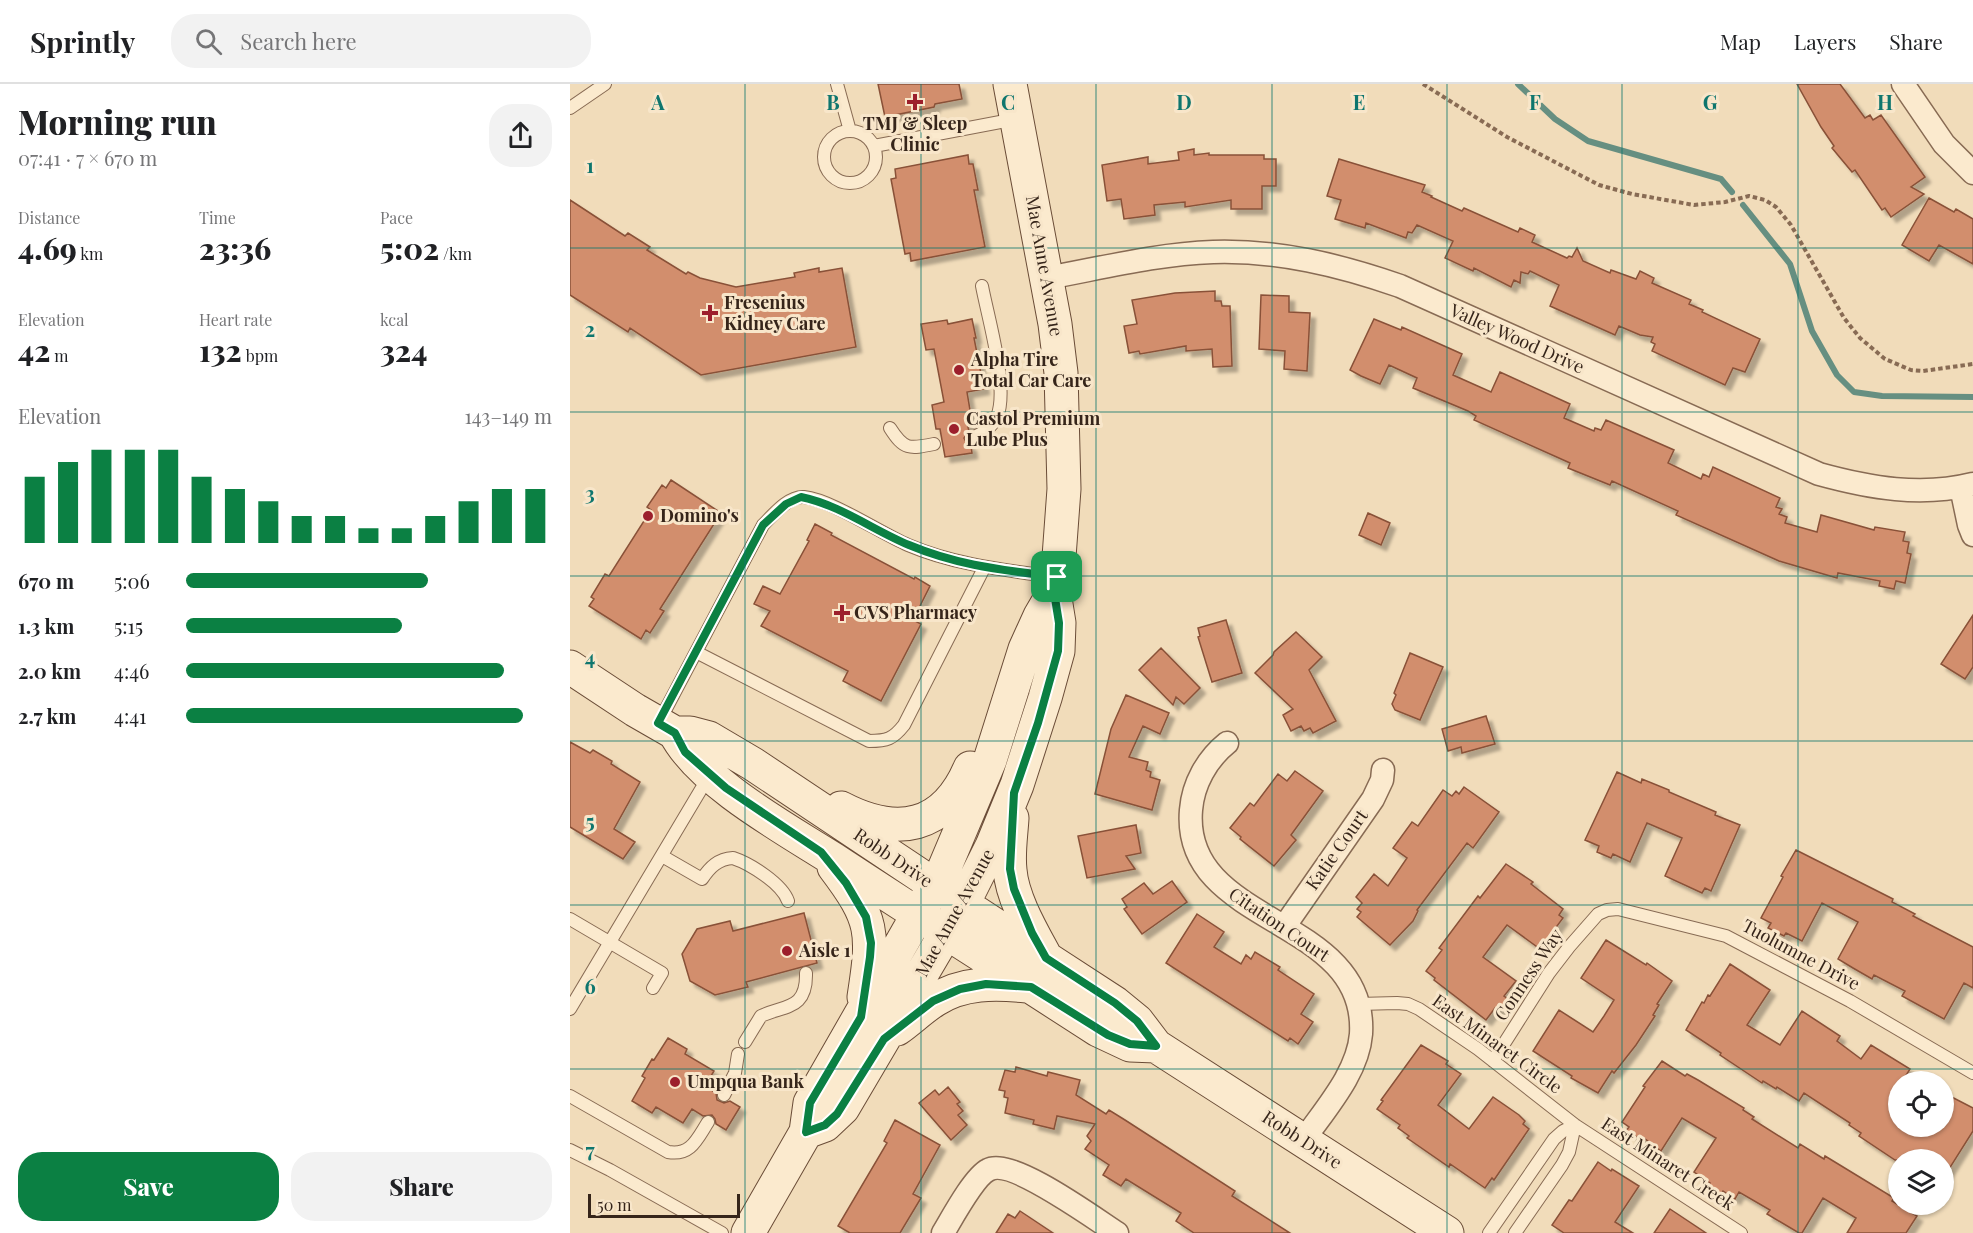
<!DOCTYPE html>
<html lang="en">
<head>
<meta charset="utf-8">
<style>
	:root { --surface:#fff; --page:#f2f2f2; --text:#202124; --muted:#757577; --line:#e0e0e0; --accent:#0b8043 }
	body { margin:0; font-family:"Playfair Display",serif; background:var(--page); color:var(--text); height:100vh; display:flex; flex-direction:column; font-size:22px; white-space:nowrap }
	* { box-sizing:border-box; margin:0 }
	p { font-size:20px; color:var(--muted) }
	.icon { flex:none; width:33px; height:33px; fill:none; stroke:currentColor; stroke-width:2; stroke-linecap:round; stroke-linejoin:round }
	.map { position:relative; flex:1; overflow:hidden }
	.sheet { display:flex; flex-direction:column; background:var(--surface); width:570px }
	.sheet>* { flex:none }
	.tools { position:absolute; left:1318px; top:987px; display:grid; gap:12px }
	.tools a { display:grid; place-items:center; width:66px; height:66px; border-radius:50%; background:var(--surface); box-shadow:0 2px 4px #0004; font-size:30px }
	.scale { position:absolute; left:18px; bottom:15px; width:152px; box-sizing:border-box; padding-left:6px; border:3px solid #36251a; border-top:0; font-size:16px; line-height:21px; white-space:nowrap; color:#36251a; -webkit-text-stroke:4px #f8e6ca; paint-order:stroke }
	.pin { position:absolute; display:grid; place-items:center; width:51px; height:51px; color:#fff; margin:-26px; border-radius:12px; box-shadow:0 3px 9px #0006 }
	.round { display:grid; place-items:center; flex:none; width:63px; height:63px; border-radius:24px; background:var(--page) }
	.headline { display:flex; align-items:center; justify-content:space-between; height:102px; padding:0 18px }
	h1 { font-size:33px; font-weight:800; line-height:45px }
	.metrics { display:grid; grid-template-columns:repeat(3,1fr); gap:9px; height:102px; padding:6px 18px }
	.metrics div { display:grid; align-content:center }
	.metrics b { font-size:30px; font-weight:800 }
	.metrics small { font-size:16px; font-weight:400 }
	.metrics p { font-size:16px }
	.chart { height:168px; padding:12px 18px }
	.chart p { display:flex; justify-content:space-between }
	.chart svg { width:100%; height:108px; margin-top:6px; stroke:var(--accent); stroke-width:6 }
	.cta { display:flex; gap:12px; margin-top:auto; padding:12px 18px }
	.cta a { flex:1; height:69px; border-radius:24px; background:var(--accent); color:#fff; font-size:24px; font-weight:800; line-height:69px; text-align:center }
	.cta a+a { background:var(--page); color:var(--text) }
	ul { padding:0 18px; list-style:none; font-size:20px }
	li { display:grid; grid-template-columns:96px 72px 1fr; align-items:center; height:45px }
	li i { height:15px; border-radius:8px; background:var(--accent) }
	header { display:flex; align-items:center; gap:36px; box-sizing:border-box; height:84px; padding:0 30px; background:var(--surface); border-bottom:2px solid var(--line) }
	header strong { font-size:28px }
	nav { display:flex; gap:33px; margin-inline-start:auto; font-size:21px }
	.search { width:420px; height:54px; background:var(--page); display:flex; align-items:center; gap:15px; box-sizing:border-box; padding:0 21px; border-radius:24px; color:var(--muted); font-size:22px }
	main { display:flex; flex:1; min-height:0 }
	.map>svg:first-child { display:block }
</style>
</head>
<body>
<header>
<strong>Sprintly</strong>
<div class="search"><svg class="icon" aria-label="search" viewBox="0 0 24 24"><circle cx="10" cy="10" r="6"/><path d="M15 15l6 6"/></svg>Search here</div>
<nav><a>Map</a><a>Layers</a><a>Share</a></nav>
</header>
<main>
<section class="sheet">
<div class="headline"><div><h1>Morning run</h1><p>07:41 · 7 × 670 m</p></div><a class="round"><svg class="icon" aria-label="share" viewBox="0 0 24 24"><path d="M12 15V3M7 8l5-5 5 5M5 13v7h14v-7"/></svg></a></div>
<div class="metrics">
<div><p>Distance</p><b>4.69<small> km</small></b></div>
<div><p>Time</p><b>23:36</b></div>
<div><p>Pace</p><b>5:02<small> /km</small></b></div>
</div>
<div class="metrics">
<div><p>Elevation</p><b>42<small> m</small></b></div>
<div><p>Heart rate</p><b>132<small> bpm</small></b></div>
<div><p>kcal</p><b>324</b></div>
</div>
<div class="chart"><p><span>Elevation</span>143–149 m</p>
<svg viewBox="0 0 160 44" preserveAspectRatio="none"><path d="M5 44V17M15 44V11M25 44V6M35 44V6M45 44V6M55 44V17M65 44V22M75 44V27M85 44V33M95 44V33M105 44V38M115 44V38M125 44V33M135 44V27M145 44V22M155 44V22"/></svg>
</div>
<ul>
<li><b>670 m</b>5:06<i style="width:66%"></i></li>
<li><b>1.3 km</b>5:15<i style="width:59%"></i></li>
<li><b>2.0 km</b>4:46<i style="width:87%"></i></li>
<li><b>2.7 km</b>4:41<i style="width:92%"></i></li>
</ul>
<div class="cta"><a>Save</a><a>Share</a></div>
</section>
<div class="map">
<svg width="1403" height="1149" viewBox="0 0 1403 1149">
	<defs>
		<filter id="shadow"><feDropShadow dx="5.5" dy="5.5" stdDeviation="1.5" flood-color="#0004"/></filter>
	</defs>
	<rect width="100%" height="100%" fill="#f1dcba"/>
	<g fill="none" stroke-linecap="round" stroke-linejoin="round">
		<path stroke="#668f81" stroke-width="6" d="M948,0l37,35 33,22 133,38 11,13
			M1173,121l47,59 22,67 25,44 17,17 28,4 91,1"/>
	</g>
	<path fill="#d28e6d" stroke="#895138" stroke-width="1.5" filter="url(#shadow)" d="M308,0h81l3,15 -27,5 -1,3 -49,10z
		M1227,0h43l25,34 5,-3 3,5 8,-5 44,62 -14,10 13,7 -33,23 -6,-9 -3,2 -27,-40 -3,2 -20,-24 2,-2 -13,-19z
		M624,65v6l15,-2v2h55v4h12v27h-14v23h-31v-9l-46,7v-5l-31,3 1,10 -31,4 -3,-20 -14,2 -5,-36 46,-8v7l31,-4 -1,-8z
		M398,71l1,9h4l5,26h-4l11,57 -74,14 -1,-8 -5,1 -14,-75 5,-1 -1,-9z
		M769,75l86,26 -3,7 10,4 -1,1 31,14 2,-3 54,24 2,-4 15,7 -3,7 35,16 2,-2 3,1 5,-9 6,13 27,12 1,-3 25,9 4,-8 14,7 -2,5 39,17 -2,4 14,6 -1,2 58,27 -15,33 -12,-4 -8,17 -73,-34 3,-7 -4,-2 2,-5 -13,-2 -21,-9 -4,9 -65,-29 9,-21 -29,-14 -2,3 -7,-2 -1,11 -6,-3 -3,7 -37,-19 -1,3 -28,-13 8,-17 -36,-16 -5,8 -4,-1 -2,6 -40,-15 -1,5 -30,-9 6,-19 -14,-4z
		M1359,114l25,14 2,-3 17,10v45l-34,-19 -10,16 -27,-16z
		M0,116l55,36 3,-3 22,14 -3,3 39,24 2,-2 12,6 36,9 59,-10 -1,-4 25,-5v4l23,-4 14,79 -155,28 -71,-47 -2,4 -58,-37z
		M645,207v10h6l1,5h8l2,60 -19,1 -1,-18 -26,2v-5l-46,8 -1,-3 -10,2 -5,-27 13,-2 -5,-24 43,-7z
		M691,211l28,1v16l21,1 -3,58 -23,-2 1,-18 -26,-2z
		M402,235l4,19h-2l10,51 -17,3 5,30 -5,1 2,8 -5,7 3,6 4,2 1,7 -27,4 -5,-28h-4l-4,-24 12,-3 -10,-53 -8,1 -5,-26 26,-4 1,4z
		M804,235l27,11 1,-3 60,27 -9,21 38,17 9,-20 70,32 -6,14 30,13 1,-3 6,2 5,-10 68,30 -6,13 33,16 2,-5 6,3 4,-10 67,31 -4,9 6,2 -3,5 8,3 -2,6 32,9 4,-17 53,15 1,-3 30,5 -2,9 6,1 -2,11 4,1 -6,29 -9,-2 -2,8 -15,-3 1,-5 -42,-8 -1,5 -58,-17 -103,-46 2,-4 -66,-30 -2,4 -42,-17 2,-5 -96,-43 2,-4 -8,-5 -55,-23 4,-10 -28,-13 -9,19 -19,-8 -11,-6z
		M101,396l50,33 -61,96 4,2 -14,22 -4,-3 -5,9 -52,-33 5,-7 -3,-2 14,-23 4,2 42,-66 -4,-3 15,-22 4,3z
		M798,429l22,10 -9,22 -22,-10z
		M245,440l17,9 -1,2 83,44 1,-2 15,9 -17,34 8,4 -40,77 -38,-20 5,-10 -87,-45 9,-15 -16,-7 9,-18 17,8 29,-53 -2,-1z
		M1403,531v52l-8,12 -24,-15z
		M656,536l16,53 -30,9 -14,-45 2,-1 -2,-8z
		M726,548l26,25 -13,13 27,51 -23,12 -3,-5 -6,3 -3,-5 -10,5 -8,-16 10,-6 -38,-36 18,-18 1,-3z
		M591,564l39,40 -16,16 -8,-7 -3,8 -34,-35z
		M840,569l33,14 -23,53 -25,-10 -3,-6 4,-9 -2,-2z
		M556,611l43,18 -9,21 -17,-8 -14,31 19,5 -2,8 5,2 -1,5 10,3 -8,30 -57,-16 16,-65z
		M916,632l9,28 -33,9 -1,-6 -13,4 -6,-22z
		M0,658l20,11 3,-3 19,11 -1,3 29,18 -26,47 21,13 -12,17 -53,-32z
		M725,687l28,20 -32,44 5,5 -22,26 -34,-27 1,-2 -11,-9 20,-25 4,3 24,-32 9,7z
		M1047,688l24,11 1,-4 27,11v2l47,20 -1,3 25,10 -29,66 -6,-3 -3,5 -37,-17 17,-38 -35,-15 -17,39 -17,-8 -2,4 -14,-6 2,-6 -14,-6z
		M894,703l35,25 -26,36 -6,-5 -50,67 1,1 -5,10 -23,24 -33,-28 4,-5 -4,-3 5,-6 -6,-6 18,-23 14,12 19,-28 -14,-10 19,-26 6,4 25,-36 9,6 4,-5 3,3z
		M566,741l5,28 -15,3 9,13 -48,9 -9,-42z
		M1226,766l97,49 -1,3 23,12 -2,2 60,31v41l-9,-5 -20,36 -42,-23 3,-5 -31,-16 -2,4 -19,-11 -15,-9 20,-37 -36,-19 -20,38 -16,-8 -2,3 -16,-8 3,-5 -10,-5 22,-41 -2,-1z
		M936,780l27,18 -2,2 32,25 -4,6 4,3 -23,31 -33,-24 -24,32 33,24 -12,15 4,3 -10,12 -3,-3 -9,12 -52,-40 1,-2 -9,-7 16,-21 -3,-2 39,-52 2,2z
		M602,797l15,21 -45,32 -18,-25 3,-2 -5,-8 22,-16 9,11z
		M234,829l13,50 -71,19 2,5 -33,8 -25,-14 -8,-27 15,-25 33,-8 3,10z
		M627,830l27,18 -10,15 27,17 5,-9 5,4 4,-7 25,15 -2,3 36,24 -13,20 12,8 -15,22 -8,-6 -2,3 -122,-78z
		M1036,856l40,25 1,-2 25,18 -15,23 2,1 -6,10 2,1 -19,29 -22,28 -2,-2 -14,22 -27,-15 1,-2 -39,-25 26,-41 34,22 11,-16 10,-16 -33,-22z
		M1160,880l40,26 -23,35 33,20 22,-34 38,25 -3,5 24,18 10,-14 39,24 -8,13h-3v44h45v-33l29,15v23l-29,46v-17h-49l-36,-24 2,-3 -12,-8 1,-2 -46,-30 -5,8 -22,-14 -1,2 -13,-8 -1,2 -42,-28 1,-2 -35,-23 16,-28 2,1 4,-8 2,1z
		M98,954l19,11 -2,5 29,17 -9,15 11,7 1,7 7,3 6,-2 10,6 -14,23 -10,-6 -1,-5 -3,-4 -9,1 -11,-7 -9,14 -27,-16 -4,6 -20,-12 13,-23 -3,-2 10,-17 2,1z
		M851,961l27,16 -2,3 15,10 -23,31 31,24 24,-32 26,18 6,6 -2,3 6,5 -35,51 -2,-2 -7,10 -35,-24 -1,3 -42,-29 2,-2 -11,-8 2,-3 -23,-16 6,-8 -2,-1z
		M1092,977l23,15 2,-2 11,6 46,28 -1,2 11,7 -2,2 46,29 2,-4 24,15 1,-3 69,42 -2,3 25,15 -11,17h-59l9,-15 -33,-20 -21,35h-3l-32,-19 3,-4 -31,-18 -4,7 -12,-8 -3,5 -13,-8 3,-5 -16,-11 22,-34 -34,-20 -21,33 -16,-12 -1,2 -18,-10 3,-4 -7,-5 23,-35 -2,-1z
		M446,983l31,9 1,-4 32,8 -4,15 30,19 3,-4 16,10 110,71 -3,5 58,37h-96l-18,-12 5,-8 -55,-34 -5,7 -18,-11 6,-10 -24,-16 6,-8 -4,-5 8,-12 -38,-8 -3,13 -21,-5 1,-4 -29,-7 3,-15 -4,-1 1,-6 -6,-1 6,-20 10,2z
		M378,1003l12,15 -3,2 6,7 -5,4 9,10 -16,15 -32,-37 16,-13 4,5z
		M325,1036l45,25 -27,49 8,4 -21,35h-50l-12,-7 49,-83 -3,-2z
		M1028,1078l13,9 1,-2 27,17 -24,36 18,11h-69l-12,-8 17,-25 3,1z
		M1100,1125l36,24h-52z
		M450,1127l33,22h-57l12,-19 7,4z"/>
	<g fill="none" stroke-linecap="round" stroke-linejoin="round">
		<g stroke="#886b54" stroke-width="14">
			<path id="lane" d="M267,0l13,47
				M0,24l35,-24
				M254 73a26 26 0 1 1 52 0a26 26 0 1 1-52 0Z
				M304,62l142,-27
				M320,344c14,22 19,21 44,16
				M402,354c10,-4 21,-12 25,-21 12,-29 -9,-99 -15,-131
				M126,568l173,89c18,0 24,-2 35,-16l80,-157
				M89,638l104,-197c10,-10 25,-29 41,-28 28,3 76,36 104,48 47,20 97,25 147,32
				M92,772l40,23c8,-12 16,-20 31,-21 18,6 49,26 55,43
				M0,835l92,54 -9,15
				M788,920l39,-1 11,1 11,5 59,40 97,76 166,108
				M0,925l139,-233
				M175,958l16,-26c24,-11 46,-6 45,-43
				M923,977l56,-88 20,-26 29,-33 9,-4 11,-1 108,27 124,65 123,72
				M154,1011l11,-22 3,-19
				M0,1012l98,56c23,4 29,-13 40,-30
				M0,1066l40,20 112,63
				M919,1149l65,-94 9,-8 12,-6
				M945,1149l47,-68 7,-13 6,-27"/>
		</g>
		<g stroke="#886b54" stroke-width="25">
			<path id="street" d="M1333,0l41,60 29,29
				M477,194c55,-10 110,-24 166,-26 65,-2 127,13 187,34l419,188c51,14 102,23 154,10
				M1391,403l8,38 4,10
				M657,659c-20,16 -34,41 -36,67 -10,117 177,105 170,224 -3,39 -36,75 -58,107
				M714,843l89,-128 9,-19 1,-10
				M373,1149c9,-15 31,-56 45,-63 23,-13 107,49 129,63"/>
		</g>
		<g stroke="#6a4c37" stroke-width="35">
			<path id="secondary" d="M0,583l65,43 40,23h15l19,5 44,26 210,140 152,99 22,18 19,25 291,187
				M105,649c25,49 111,96 158,126 88,58 177,114 265,171l32,15 26,1
				M271,724c56,29 103,21 129,-40
				M442,734c-1,17 -4,35 -2,52 2,28 22,62 35,86
				M264,783c40,53 40,65 30,130
				M327,945c13,-9 25,-21 38,-29 28,-18 60,-17 92,-14
				M236,1048l19,-7 18,-17 120,-204 29,-58 25,-61 28,-87 13,-47 1,-28 -5,-31 5,-35 5,-68 -3,-116 -6,-49 -45,-240
				M178,1149l58,-101 4,-29 134,-234 46,-109 35,-111 15,-33 14,-24"/>
		</g>
		<path stroke="#886b54" stroke-width="4" stroke-dasharray="4.5 3" stroke-linecap="butt" d="M853,0l84,53 92,48 33,9 62,11 31,-3 24,-6 16,4 11,7 15,18 53,93 16,20 25,21 26,11 12,1 50,-7"/>
		<use href="#lane" stroke="#fbeace" stroke-width="12"/>
		<use href="#street" stroke="#fbeace" stroke-width="22"/>
		<use href="#secondary" stroke="#fbeace" stroke-width="33"/>
	</g>
	<g fill="none" stroke-linecap="round" stroke-linejoin="round">
		<g stroke="#fff" stroke-width="12">
			<path id="route" d="M231,413c39,8 72,33 108,48 50,21 95,25 148,32l-3,15 5,31 -1,28 -20,72 -24,70 -4,76 4,20 18,44 14,25 69,45 22,18 19,25 -26,-2 -22,-9 -77,-48 -45,-3 -26,5 -27,12 -49,38 -47,75 -12,11 -19,7 4,-29 51,-86 9,-60 1,-14 -5,-26 -20,-34 -25,-31 -95,-64 -41,-36 -10,-19 -17,-10 105,-198 23,-21z"/>
		</g>
		<use href="#route" stroke="#0b8043" stroke-width="8"/>
	</g>
	<path fill="none" stroke="#0f766e" stroke-width="1.5" stroke-opacity="0.55" d="M175,0v1149M351,0v1149M526,0v1149M702,0v1149M877,0v1149M1052,0v1149M1228,0v1149M0,164h1403M0,328h1403M0,492h1403M0,657h1403M0,821h1403M0,985h1403"/>
	<g fill="#9c1f2c" stroke="#f8e6ca" stroke-width="2">
		<path d="M342 9h6v6h6v6h-6v6h-6v-6h-6v-6h6z"/>
		<path d="M137 220h6v6h6v6h-6v6h-6v-6h-6v-6h6z"/>
		<circle cx="389" cy="286" r="6"/>
		<circle cx="384" cy="345" r="6"/>
		<circle cx="78" cy="432" r="6"/>
		<path d="M269 520h6v6h6v6h-6v6h-6v-6h-6v-6h6z"/>
		<circle cx="217" cy="867" r="6"/>
		<circle cx="105" cy="998" r="6"/>
	</g>
	<g text-anchor="middle" stroke-width="6" stroke-linejoin="round" paint-order="stroke">
		<g font-size="18" font-weight="bold" fill="#36251a" stroke="#f8e6ca" text-anchor="start">
			<text x="345" y="46" text-anchor="middle">TMJ &amp; Sleep<tspan x="345" dy="21">Clinic</tspan></text>
			<text x="154" y="225">Fresenius<tspan x="154" dy="21">Kidney Care</tspan></text>
			<text x="401" y="282">Alpha Tire<tspan x="401" dy="21">Total Car Care</tspan></text>
			<text x="396" y="341">Castol Premium<tspan x="396" dy="21">Lube Plus</tspan></text>
			<text x="90" y="438">Domino's</text>
			<text x="284" y="535">CVS Pharmacy</text>
			<text x="229" y="873">Aisle 1</text>
			<text x="117" y="1004">Umpqua Bank</text>
		</g>
		<g font-size="18" fill="#36251a" stroke="#f8e6ca">
			<text transform="translate(474 182) rotate(80)" y="6">Mae Anne Avenue</text>
			<text transform="translate(947 255) rotate(24)" y="6">Valley Wood Drive</text>
			<text transform="translate(767 766) rotate(-55)" y="6">Katie Court</text>
			<text transform="translate(323 774) rotate(34)" y="6">Robb Drive</text>
			<text transform="translate(385 829) rotate(-61)" y="6">Mae Anne Avenue</text>
			<text transform="translate(709 841) rotate(34)" y="6">Citation Court</text>
			<text transform="translate(1231 871) rotate(28)" y="6">Tuolumne Drive</text>
			<text transform="translate(959 891) rotate(-56)" y="6">Conness Way</text>
			<text transform="translate(927 960) rotate(36)" y="6">East Minaret Circle</text>
			<text transform="translate(732 1056) rotate(33)" y="6">Robb Drive</text>
			<text transform="translate(1098 1080) rotate(33)" y="6">East Minaret Creek</text>
		</g>
	</g>
	<g font-size="20" text-anchor="middle" font-weight="bold" fill="#0f766e" stroke="#f8e6ca" stroke-width="6" stroke-linejoin="round" paint-order="stroke">
		<text x="88" y="26">A</text>
		<text x="263" y="26">B</text>
		<text x="438" y="26">C</text>
		<text x="614" y="26">D</text>
		<text x="789" y="26">E</text>
		<text x="965" y="26">F</text>
		<text x="1140" y="26">G</text>
		<text x="1315" y="26">H</text>
		<text x="20" y="89">1</text>
		<text x="20" y="253">2</text>
		<text x="20" y="417">3</text>
		<text x="20" y="581">4</text>
		<text x="20" y="745">5</text>
		<text x="20" y="910">6</text>
		<text x="20" y="1074">7</text>
	</g>
</svg>
<div class="tools">
<a><svg class="icon" aria-label="locate" viewBox="0 0 24 24"><circle cx="12" cy="12" r="6"/><path d="M12 2v4M12 18v4M2 12h4M18 12h4"/></svg></a>
<a><svg class="icon" aria-label="layers" viewBox="0 0 24 24"><path d="M12 4l9 5-9 5-9-5zM3 14l9 5 9-5"/></svg></a>
</div>
<div class="scale">50 m</div>
<div class="pin" style="left:487px;top:493px;background:#1e9e55"><svg class="icon" aria-label="arrive" viewBox="0 0 24 24"><path d="M6 21V4h12l-3 4 3 4H6"/></svg></div>
</div>
</main>
</body>
</html>
